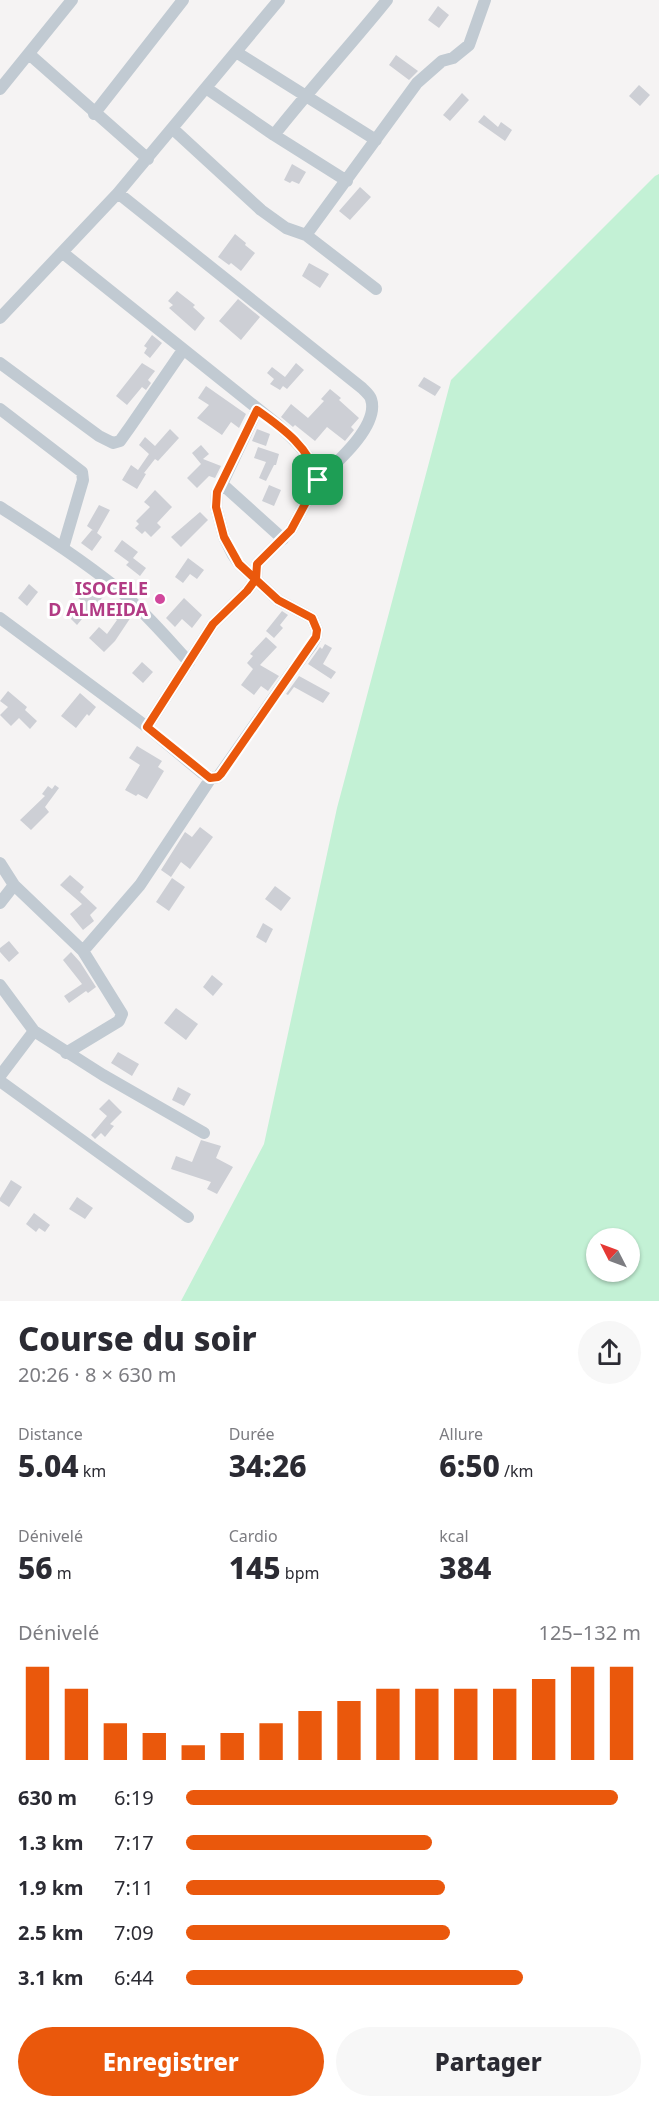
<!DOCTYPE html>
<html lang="fr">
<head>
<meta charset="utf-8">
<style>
	:root { --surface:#fff; --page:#f7f7f7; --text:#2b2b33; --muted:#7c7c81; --accent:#ea580c }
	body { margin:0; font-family:"Noto Sans",sans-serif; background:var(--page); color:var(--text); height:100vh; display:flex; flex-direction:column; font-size:22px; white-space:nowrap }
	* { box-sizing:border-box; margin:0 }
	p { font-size:20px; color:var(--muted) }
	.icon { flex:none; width:33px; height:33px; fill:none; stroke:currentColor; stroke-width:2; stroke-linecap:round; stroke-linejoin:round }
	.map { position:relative; height:1301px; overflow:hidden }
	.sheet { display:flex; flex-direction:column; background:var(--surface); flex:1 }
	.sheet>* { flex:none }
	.needle { width:39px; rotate:312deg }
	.fabs { position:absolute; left:586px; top:1228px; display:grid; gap:12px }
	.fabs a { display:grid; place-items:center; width:54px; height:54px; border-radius:50%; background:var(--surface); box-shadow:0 2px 4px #0004; font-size:30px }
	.pin { position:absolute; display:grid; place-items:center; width:51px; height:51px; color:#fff; margin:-26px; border-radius:12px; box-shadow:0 3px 9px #0006 }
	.round { display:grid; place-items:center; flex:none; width:63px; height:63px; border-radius:32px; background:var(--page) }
	.overview { display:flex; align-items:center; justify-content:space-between; height:102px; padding:0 18px }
	h1 { font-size:33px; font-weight:800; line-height:45px }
	.metrics { display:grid; grid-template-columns:repeat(3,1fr); gap:9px; height:102px; padding:6px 18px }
	.metrics div { display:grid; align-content:center }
	.metrics b { font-size:30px; font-weight:800 }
	.metrics small { font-size:16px; font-weight:400 }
	.metrics p { font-size:16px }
	.chart { height:168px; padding:12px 18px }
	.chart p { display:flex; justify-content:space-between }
	.chart svg { width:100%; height:108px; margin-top:6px; stroke:var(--accent); stroke-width:6 }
	.cta { display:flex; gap:12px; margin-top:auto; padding:12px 18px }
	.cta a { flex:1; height:69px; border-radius:36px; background:var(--accent); color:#fff; font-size:24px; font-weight:800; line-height:69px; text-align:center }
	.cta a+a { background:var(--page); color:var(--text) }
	ul { padding:0 18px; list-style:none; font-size:20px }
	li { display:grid; grid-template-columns:96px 72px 1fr; align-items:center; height:45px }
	li i { height:15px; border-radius:8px; background:var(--accent) }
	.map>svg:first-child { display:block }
</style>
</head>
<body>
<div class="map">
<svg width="659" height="1301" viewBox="0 0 659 1301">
	<rect width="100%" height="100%" fill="#f5f3f3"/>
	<path fill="#c3f1d5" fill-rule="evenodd" d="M659,174v1127h-478l83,-157 73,-336 114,-428 204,-204zM597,1239h33v33h-33z"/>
	<path fill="#cdcfd5" d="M438,6l11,9 -10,13 -11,-8z
		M396,55l22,16 -9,9 -20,-15z
		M639,85l11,10 -10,11 -11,-10z
		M462,93l7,7 -19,21 -7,-6z
		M484,115l14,12 3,-5 11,8 -7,11 -27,-19z
		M292,164l14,8 -7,12 -7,-3 -2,2 -6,-3z
		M360,187l11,10 -21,23 -11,-9z
		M235,234l11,9 -1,2 10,8 -14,18 -10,-8 -2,2 -11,-8z
		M309,263l20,11 -9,14 -18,-12z
		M177,291l18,14 -2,2 12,11 -10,13 -26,-23 4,-3 -5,-4z
		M238,299l22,18 -19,23 -22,-19z
		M152,335l10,8 -12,15 -6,-5 3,-5 -3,-2z
		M142,363l13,8 -7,9 3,3 -5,7 -4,-3 -15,18 -11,-9z
		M296,363l8,7 -17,19 -4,-3 -3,4 -10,-6 4,-5 -7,-6 5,-6 13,10z
		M424,377l17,10 -6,9 -17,-10z
		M206,386l40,28 -7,14 -8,-6 -9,13 -25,-17 12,-13 -11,-7z
		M330,389l11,9 -2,2 20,18 -8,9 3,3 -9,11 -18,-14 -12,14 -20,-16 -2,2 -12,-10 10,-13 17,14 16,-17 -3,-2z
		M170,429l9,9 -21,23 -3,-2 -11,14 2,1 -9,15 -15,-9 9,-15 7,5 11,-16 -10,-9 6,-8 10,9z
		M257,429l13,5 -4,12 -14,-5z
		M201,445l8,9 -6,5 18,7 -6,12 -6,-2 -12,12 -10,-10 14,-14 -9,-11z
		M258,447l21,7 -3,11h-2l-8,16 -7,-3 7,-16 -12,-4z
		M269,485l12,5 -7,16 -12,-5z
		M155,490l17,17 -15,16 4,4 -10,10 -6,-6 -3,3 -7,-6 4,-4 -3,-3 14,-14 -6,-5z
		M99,505l11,5 -13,23 5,4 -10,14 -11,-8 11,-13 2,1 -7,-5z
		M200,512l8,8 -27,27 -10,-10z
		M122,540l16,12 -5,6 13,10 -6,8 -14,-11 3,-3 -15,-11z
		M188,558l16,12 -7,9 -7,-5 -7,9 -8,-6z
		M91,581l15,12 -13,16 -2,-1 -14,17 -8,-8 13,-16 -4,-3z
		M29,584l9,8 -11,14 -9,-8z
		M184,598l18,17 -10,13 -10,-9 -7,8 -9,-9z
		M119,608l12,9 -16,24 -11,11 -15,-14 10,-11 8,7 10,-14 -4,-3z
		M282,611l6,4 -8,10 3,3 -9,10 -8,-7z
		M266,637l11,10 -17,18 19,11 -11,15 -7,-5 -7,9 -13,-10 12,-16 -6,-6 6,-7 -3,-2z
		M325,644l7,4 -9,16 13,8 -5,7 -23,-15 12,-17 2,2z
		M142,662l11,10 -10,11 -11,-10z
		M299,676l31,17 -7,10 -29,-16 -6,8 -2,-1z
		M8,691l19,16 -2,3 12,11 -7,8 -11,-11 -8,8 -11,-11 8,-8 -8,-6z
		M80,693l16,14 -7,9 -2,-2 -11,14 -15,-12z
		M137,746l25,15 -4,6 6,4 -17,28 -9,-5 -2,2 -11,-6 15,-25 -11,-7z
		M55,785l4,3 -14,19 4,5 -18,18 -11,-10 25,-24 -3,-2 6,-8 4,3z
		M200,827l13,10 -23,32 -9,-7 -10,15 -10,-7 24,-38 7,5z
		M70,875l14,12 -4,5 17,16 -7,7 4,6 -11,9 -13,-16 12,-10 -22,-19z
		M172,878l13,9 -16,24 -13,-9z
		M275,886l16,12 -10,13 -16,-12z
		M263,923l10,6 -7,14 -10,-6z
		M9,941l10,12 -10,9 -9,-10v-4z
		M71,952l9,10 16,25 -8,6 -2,-2 -17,12 -5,-7 18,-12 -19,-24z
		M212,975l11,9 -10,12 -10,-9z
		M176,1008l22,16 -12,16 -22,-17z
		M118,1052l21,12 -7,12 -21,-13z
		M178,1087l13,7 -7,12 -12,-6z
		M109,1099l13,13 -12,12 4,2 -9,11 -4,-4 -6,6 -4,-4 16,-19 -8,-7z
		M201,1140l20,6 -5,12 17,9 -16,27 -10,-5 4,-7 -40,-13 5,-13 16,6z
		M11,1180l11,7 -13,20 -9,-6v-3z
		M77,1197l16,11 -8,11 -16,-10z
		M34,1213l16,12 -5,7 -6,-4 -3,4 -10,-8z"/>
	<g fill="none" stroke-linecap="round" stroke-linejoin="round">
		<path stroke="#c1cad2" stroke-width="12" d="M236,52l140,88
			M29,54l119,105
			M206,88l68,47 73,46
			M0,89l72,-89
			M94,114l89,-114
			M173,129l88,81 25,18 20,7 70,54
			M274,135c36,-46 76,-89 113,-135
			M118,193l244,195c3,3 8,7 9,11 9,27 -36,65 -53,81
			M306,235l111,-152 25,-22 11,-3 16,-13 16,-45
			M63,253l215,172c18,16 34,31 40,55l-27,50 -34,34 -1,15 -9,12 -34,33 -66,103
			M0,318l118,-125 161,-193
			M0,363l99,73 14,7 7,-2 10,-14 53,-77
			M0,409l82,63 1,8 -20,68
			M257,410l-35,74 61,55
			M0,507c40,26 81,52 118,82 26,22 48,48 71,73
			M0,618l147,109 54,45 10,6 7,-1 75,-107 18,-24 5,-9 1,-7 -5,-12 -34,-18 -39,-36 -6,-9 -9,-18 -8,-30 1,-15 5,-8
			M0,863l14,22 69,66 39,63 -3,7 -53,32
			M0,903l14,-18
			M83,951l57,-66 71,-107
			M0,985l34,46 69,44 101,58
			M0,1076l34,-45
			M0,1081l188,136"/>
	</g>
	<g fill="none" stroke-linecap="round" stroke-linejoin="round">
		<g stroke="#fff" stroke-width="12">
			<path id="route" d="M318,480l-27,50 -34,34 -1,15 -9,12 -34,33 -66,103 63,51 8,-1 3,-3 95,-137 1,-7 -5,-12 -34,-18 -39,-36 -15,-27 -8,-30 1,-15 40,-82c27,19 53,38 61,70"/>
		</g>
		<use href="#route" stroke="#ea580c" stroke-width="8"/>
	</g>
	<circle fill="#d1479c" stroke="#fff" stroke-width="2" cx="160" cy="599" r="6"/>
	<g text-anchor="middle" stroke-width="6" stroke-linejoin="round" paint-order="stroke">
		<g font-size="18" font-weight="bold" fill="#b23c85" stroke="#fff" text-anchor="end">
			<text x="148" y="595">ISOCELE<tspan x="148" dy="21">D ALMEIDA</tspan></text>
		</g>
	</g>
</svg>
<div class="fabs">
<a><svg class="needle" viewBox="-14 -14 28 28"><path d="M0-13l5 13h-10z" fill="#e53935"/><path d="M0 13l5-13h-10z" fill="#7c7c81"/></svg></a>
</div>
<div class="pin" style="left:318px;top:480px;background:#1e9e55"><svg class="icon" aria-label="arrive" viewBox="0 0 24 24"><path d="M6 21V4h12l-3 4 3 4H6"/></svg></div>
</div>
<section class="sheet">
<div class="overview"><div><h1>Course du soir</h1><p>20:26 · 8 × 630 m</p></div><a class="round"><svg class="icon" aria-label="share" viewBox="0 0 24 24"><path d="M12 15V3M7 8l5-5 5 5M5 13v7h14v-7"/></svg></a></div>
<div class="metrics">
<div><p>Distance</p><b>5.04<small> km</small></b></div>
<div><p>Durée</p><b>34:26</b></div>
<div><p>Allure</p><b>6:50<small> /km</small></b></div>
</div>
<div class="metrics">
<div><p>Dénivelé</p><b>56<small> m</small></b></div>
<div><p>Cardio</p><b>145<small> bpm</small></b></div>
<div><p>kcal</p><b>384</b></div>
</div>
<div class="chart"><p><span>Dénivelé</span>125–132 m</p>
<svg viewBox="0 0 160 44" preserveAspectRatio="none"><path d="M5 44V6M15 44V15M25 44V29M35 44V33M45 44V38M55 44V33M65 44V29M75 44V24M85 44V20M95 44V15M105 44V15M115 44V15M125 44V15M135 44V11M145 44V6M155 44V6"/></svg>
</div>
<ul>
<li><b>630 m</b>6:19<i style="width:95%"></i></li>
<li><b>1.3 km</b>7:17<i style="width:54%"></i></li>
<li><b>1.9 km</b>7:11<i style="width:57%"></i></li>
<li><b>2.5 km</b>7:09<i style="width:58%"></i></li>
<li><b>3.1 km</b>6:44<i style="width:74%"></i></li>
</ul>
<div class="cta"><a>Enregistrer</a><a>Partager</a></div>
</section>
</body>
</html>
